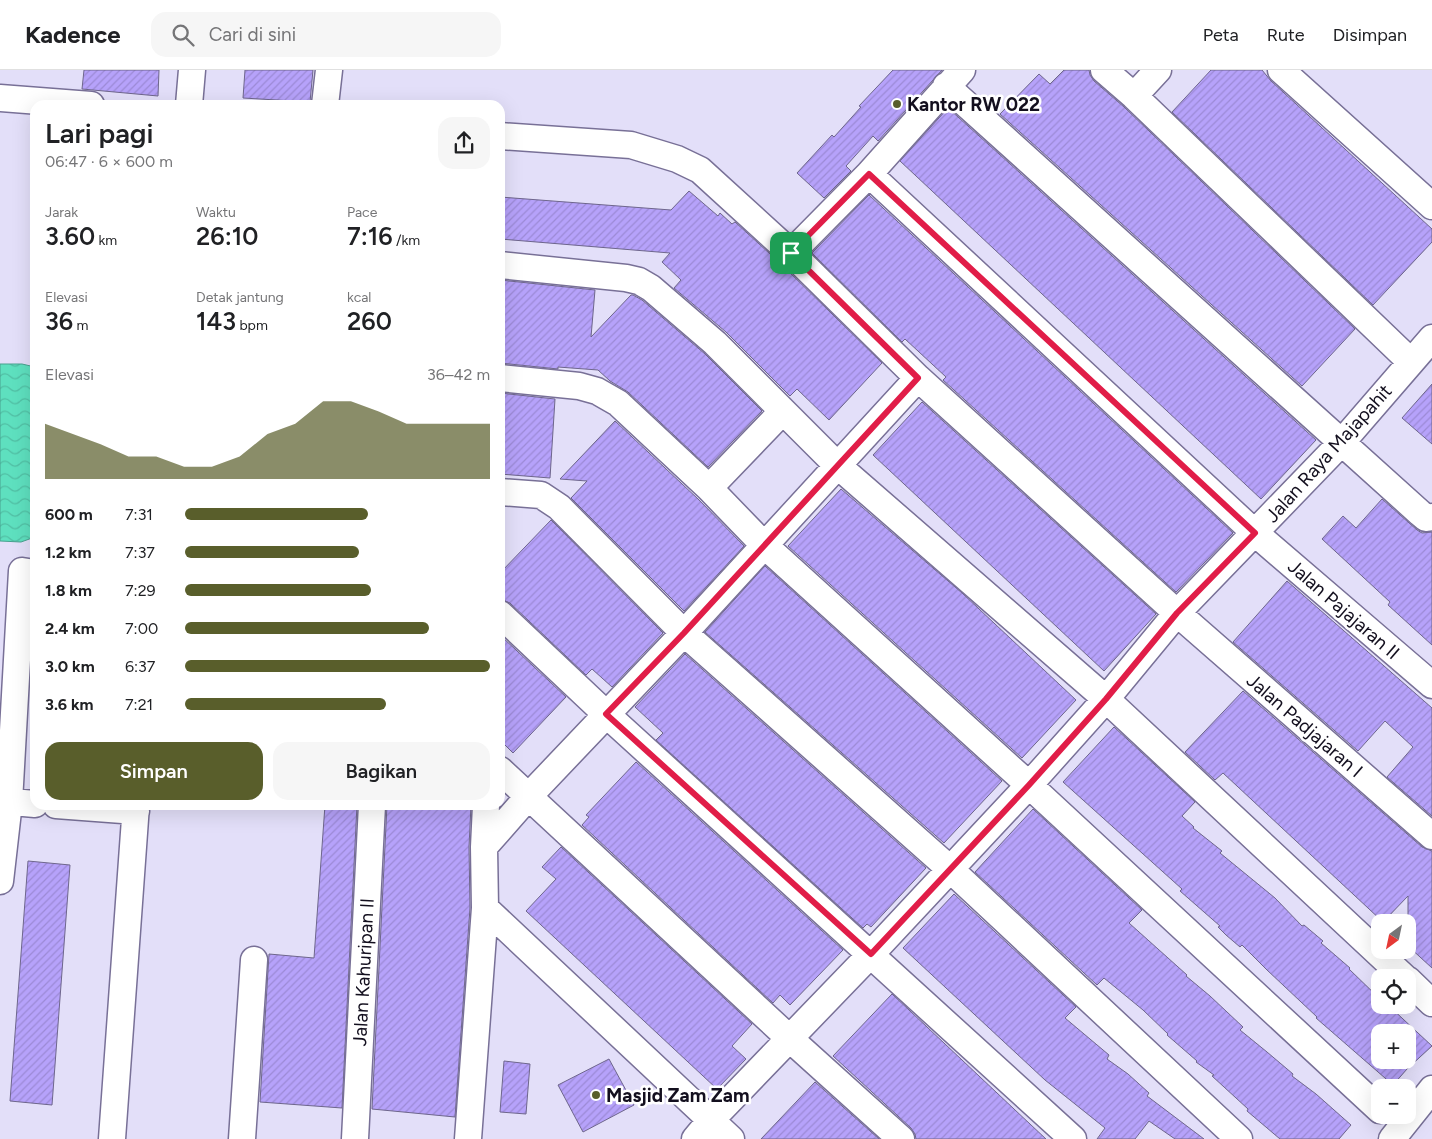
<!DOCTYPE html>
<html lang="id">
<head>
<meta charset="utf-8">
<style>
	:root { --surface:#fff; --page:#f6f6f6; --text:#202124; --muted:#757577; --line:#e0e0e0; --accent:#595e2b }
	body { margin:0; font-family:Figtree,sans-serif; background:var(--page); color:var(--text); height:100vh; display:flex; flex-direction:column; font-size:19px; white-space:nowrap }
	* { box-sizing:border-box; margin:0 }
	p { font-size:16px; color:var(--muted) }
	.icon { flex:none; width:28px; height:28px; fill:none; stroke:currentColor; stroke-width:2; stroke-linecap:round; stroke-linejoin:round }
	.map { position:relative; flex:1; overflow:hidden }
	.panel { position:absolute; left:30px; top:30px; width:475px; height:710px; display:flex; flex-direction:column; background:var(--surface); border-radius:15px; box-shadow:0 5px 20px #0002 }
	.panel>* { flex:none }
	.needle { width:32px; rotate:213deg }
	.fabs { position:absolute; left:1371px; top:844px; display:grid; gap:10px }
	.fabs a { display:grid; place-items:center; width:45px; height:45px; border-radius:10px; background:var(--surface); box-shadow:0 5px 20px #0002; font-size:25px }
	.pin { position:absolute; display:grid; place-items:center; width:42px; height:42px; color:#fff; margin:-21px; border-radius:10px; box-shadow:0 2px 8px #0006 }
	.round { display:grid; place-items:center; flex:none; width:52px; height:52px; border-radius:15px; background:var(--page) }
	.head { display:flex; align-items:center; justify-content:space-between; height:85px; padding:0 15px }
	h1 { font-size:28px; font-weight:600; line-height:38px }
	.stats { display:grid; grid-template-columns:repeat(3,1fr); gap:8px; height:85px; padding:5px 15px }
	.stats div { display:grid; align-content:center }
	.stats b { font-size:25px; font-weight:600 }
	.stats small { font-size:14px; font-weight:400 }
	.stats p { font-size:14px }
	.chart { height:140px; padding:10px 15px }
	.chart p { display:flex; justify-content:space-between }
	.chart svg { width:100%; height:90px; margin-top:5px; fill:var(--accent); opacity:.7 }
	.primary-button { display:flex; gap:10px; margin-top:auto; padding:10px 15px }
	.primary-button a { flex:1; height:58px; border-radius:15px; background:var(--accent); color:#fff; font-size:20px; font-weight:600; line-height:58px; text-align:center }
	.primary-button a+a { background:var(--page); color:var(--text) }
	ul { padding:0 15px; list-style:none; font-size:16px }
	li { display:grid; grid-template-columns:80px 60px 1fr; align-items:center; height:38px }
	li i { height:12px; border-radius:6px; background:var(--accent) }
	header { display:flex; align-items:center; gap:30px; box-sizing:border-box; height:70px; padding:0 25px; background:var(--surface); border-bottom:1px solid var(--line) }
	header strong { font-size:24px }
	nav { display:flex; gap:28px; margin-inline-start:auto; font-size:18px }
	.search { width:350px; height:45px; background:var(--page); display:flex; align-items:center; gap:12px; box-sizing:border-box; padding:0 18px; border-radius:15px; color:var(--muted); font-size:19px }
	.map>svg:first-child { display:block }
</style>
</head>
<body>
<header>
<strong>Kadence</strong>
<div class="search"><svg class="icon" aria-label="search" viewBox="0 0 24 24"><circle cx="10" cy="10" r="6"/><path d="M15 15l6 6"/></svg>Cari di sini</div>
<nav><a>Peta</a><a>Rute</a><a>Disimpan</a></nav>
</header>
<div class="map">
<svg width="1432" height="1069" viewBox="0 0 1432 1069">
	<defs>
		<pattern id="water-waves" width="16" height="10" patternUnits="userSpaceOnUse" patternTransform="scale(1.25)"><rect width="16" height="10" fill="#5ee0bf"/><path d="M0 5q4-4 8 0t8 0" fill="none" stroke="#51bfa4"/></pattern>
		<pattern id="building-hatch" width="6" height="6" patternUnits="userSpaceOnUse" patternTransform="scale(1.25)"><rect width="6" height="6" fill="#b6a2fa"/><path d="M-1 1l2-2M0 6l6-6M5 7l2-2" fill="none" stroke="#9c8ad6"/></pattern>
	</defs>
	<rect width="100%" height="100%" fill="#e3dff9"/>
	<path fill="url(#water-waves)" stroke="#48a18f" d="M0,294h22l13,3v170l-14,5 -21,-1z"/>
	<path fill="url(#building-hatch)" stroke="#6e668c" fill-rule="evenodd" d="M84,0h75l-1,26 -76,-7z
		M245,0h68l-3,32 -67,-4z
		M893,0h49l-64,71 -5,-5 -27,30 5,5 -27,27 -27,-25 35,-38 2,2 27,-30 -2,-1z
		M1064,0h25l1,5 4,6 30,26 231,222 -53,57 -302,-272 39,-40 11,10z
		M1211,0h51l9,11 161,148v13l-59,63 -201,-193z
		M948,38l368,332 -55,59 -361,-338z
		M689,121l29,25 2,-3 12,11 3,-2 46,42 101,99 -53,57 -32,-31 -7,7 -64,-64 -52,-44 7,-8 -19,-18 8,-9 -170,-14v-42l171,13z
		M869,125l364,338 -57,59 -233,-212 3,-3 -41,-38 -3,3 -90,-89z
		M500,210l95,10 -4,47 40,-42h2l9,5 63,54 57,57 -54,56 -80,-75 -18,-11 -12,-11 -40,-3v2l-58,-6z
		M1432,314v60l-30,-26z
		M500,323l55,6 -5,79 -50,-4z
		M922,332l234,212 -52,57 -231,-216z
		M615,351l83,78 46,47 -60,65 -113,-113 16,-17 -27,-2z
		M841,419l121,104 114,107 -54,58 -234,-212z
		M1382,429l35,31 5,3 10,-1v113l-44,-40 2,-3 -68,-63 21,-23 13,12z
		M551,450l112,113 -51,54 -20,-18 -6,6 -76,-72 -10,-4v-26z
		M765,496l237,215 -58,62 -239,-211z
		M1287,511l145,127v108l-45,-39 26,-30 -28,-26 -27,30 -125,-109z
		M500,565l66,62 -53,56 -13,-13z
		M685,584l241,214 -55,59 -4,-3 -4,4 -207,-188 7,-7 -28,-26z
		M1243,621l179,156 10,4v117l-24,-22v-50l-25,26 -160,-149 -8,7 -30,-28z
		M1114,657l81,75 -13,14 12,11 -1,1 29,23 -2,2 55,45 27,28 2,-1 19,16 -2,2 29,25 -1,1 31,30v6h8l44,41 -25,23 -14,16 -77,-67 1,-1 -50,-47 -25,-25 -2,2 -14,-12 -8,-8 2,-1 -40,-35 2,-2 -119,-107zM1380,962h28v28h-28z
		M636,692l207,188 -53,55 -10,-10 -7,8 -191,-178 7,-8 -3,-2z
		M325,735h32l-15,303 -82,-6 9,-148 45,4z
		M387,735h84l-2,42 1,61 -15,209 -83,-8z
		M1033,739l109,101 -13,13 58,52 -1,1 24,20 33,31 -3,3 27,22 26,22 -1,2 24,18 35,31 -12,14h-59l-33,-28 1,-2 -36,-33 2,-1 -18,-13 1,-1 -30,-26 1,-1 -25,-24 -39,-32 -7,7 -122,-113z
		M561,777l191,177 -20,22 14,13 -29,30 -191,-178 30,-32 -14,-12z
		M28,791l42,4 -18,240 -42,-4z
		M954,824l122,113 -11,11 44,37 -2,4 21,15 21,19 -2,3 57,43h-29l-26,-18 -14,18h-38l8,-11 -60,-48 -142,-132z
		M892,924l122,115 32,30h-130l-1,-5 -4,-6 -78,-72z
		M609,989l25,46 -51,27 -25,-47z
		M504,991l26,3 -4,50 -26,-2z
		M815,1012l64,57h-118z"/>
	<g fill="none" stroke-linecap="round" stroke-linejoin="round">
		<g stroke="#787097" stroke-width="29">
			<path id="minor" d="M1104,0l30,26 277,266
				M1281,0l151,136
				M946,16l474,427 6,5 6,-1
				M1134,26l24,-26
				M0,28l91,7
				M189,35l3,-35
				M325,35l4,-35
				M500,66l131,9 46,14 23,11 91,83 127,125 259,235 255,223
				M869,104l386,359 177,152
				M791,183l78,-79 93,-104
				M500,195l126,13 13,3 12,7 64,55 122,122 269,234 299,279
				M500,308l79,8 18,5 21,12 91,85 55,57 265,240 351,325
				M709,418l73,-76
				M500,422l41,3 18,12 125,126 266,236 289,270
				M500,544l106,100 467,425
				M500,700l289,268 112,101
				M0,731l35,3
				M56,735l80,6
				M484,777l44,-50 156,-164 234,-255
				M0,811l9,-79 13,-231 13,2
				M485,838l246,231
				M1408,910l24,23
				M112,1069l24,-334
				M242,1069l12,-179
				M355,1069l17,-334
				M468,1069l17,-231 -1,-61 2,-42
				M695,1069l15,-18 161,-167 158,-169 77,-86 71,-86 165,-171 90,-104
				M1392,1069l40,-50"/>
		</g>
		<use href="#minor" stroke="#fff" stroke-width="26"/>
	</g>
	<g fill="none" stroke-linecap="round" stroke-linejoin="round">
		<g stroke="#fff" stroke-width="10">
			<path id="route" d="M869,104l386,359 -78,80 -71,86 -77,86 -158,169 -265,-240 78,-81 234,-255 -127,-125z"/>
		</g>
		<use href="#route" stroke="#e11d48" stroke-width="6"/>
	</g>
	<g fill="#595e2b" stroke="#fff" stroke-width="2">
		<circle cx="897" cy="34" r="5"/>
		<circle cx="596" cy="1025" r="5"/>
	</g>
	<g text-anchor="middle" stroke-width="5" stroke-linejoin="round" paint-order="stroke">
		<g font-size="19" font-weight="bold" fill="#130f1e" stroke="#fff" text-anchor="start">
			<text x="907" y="41">Kantor RW 022</text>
			<text x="606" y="1032">Masjid Zam Zam</text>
		</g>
		<g font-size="19" fill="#130f1e" stroke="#fff">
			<text transform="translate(1328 383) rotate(-48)" y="7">Jalan Raya Majapahit</text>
			<text transform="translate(1344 539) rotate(41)" y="7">Jalan Pajajaran II</text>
			<text transform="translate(1305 655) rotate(41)" y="7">Jalan Padjajaran I</text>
			<text transform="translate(363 902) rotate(-87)" y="7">Jalan Kahuripan II</text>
		</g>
	</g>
</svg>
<div class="fabs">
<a><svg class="needle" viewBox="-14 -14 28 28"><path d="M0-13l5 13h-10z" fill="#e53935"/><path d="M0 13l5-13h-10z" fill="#757577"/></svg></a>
<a><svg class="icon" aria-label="locate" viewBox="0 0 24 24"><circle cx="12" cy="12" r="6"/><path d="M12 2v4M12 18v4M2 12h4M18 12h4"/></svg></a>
<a>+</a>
<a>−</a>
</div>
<div class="pin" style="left:791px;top:183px;background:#1e9e55"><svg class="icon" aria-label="arrive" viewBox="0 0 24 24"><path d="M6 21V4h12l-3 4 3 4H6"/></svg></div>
<section class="panel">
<div class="head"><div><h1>Lari pagi</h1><p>06:47 · 6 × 600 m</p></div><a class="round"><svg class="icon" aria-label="share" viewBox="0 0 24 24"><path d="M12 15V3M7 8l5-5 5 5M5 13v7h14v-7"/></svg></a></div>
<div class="stats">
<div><p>Jarak</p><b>3.60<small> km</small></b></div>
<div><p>Waktu</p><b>26:10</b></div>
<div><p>Pace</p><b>7:16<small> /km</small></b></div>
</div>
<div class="stats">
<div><p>Elevasi</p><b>36<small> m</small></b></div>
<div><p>Detak jantung</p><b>143<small> bpm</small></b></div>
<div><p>kcal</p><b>260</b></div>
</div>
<div class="chart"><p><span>Elevasi</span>36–42 m</p>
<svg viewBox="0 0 160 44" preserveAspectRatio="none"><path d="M0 44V17L10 22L20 27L30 33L40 33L50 38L60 38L70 33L80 22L90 17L100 6L110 6L120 11L130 17L140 17L150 17L160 17V44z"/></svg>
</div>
<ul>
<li><b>600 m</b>7:31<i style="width:60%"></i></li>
<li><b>1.2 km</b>7:37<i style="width:57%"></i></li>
<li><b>1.8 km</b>7:29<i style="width:61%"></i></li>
<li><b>2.4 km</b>7:00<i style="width:80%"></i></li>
<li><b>3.0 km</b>6:37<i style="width:100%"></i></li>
<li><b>3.6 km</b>7:21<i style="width:66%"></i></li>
</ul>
<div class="primary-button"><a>Simpan</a><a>Bagikan</a></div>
</section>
</div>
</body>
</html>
